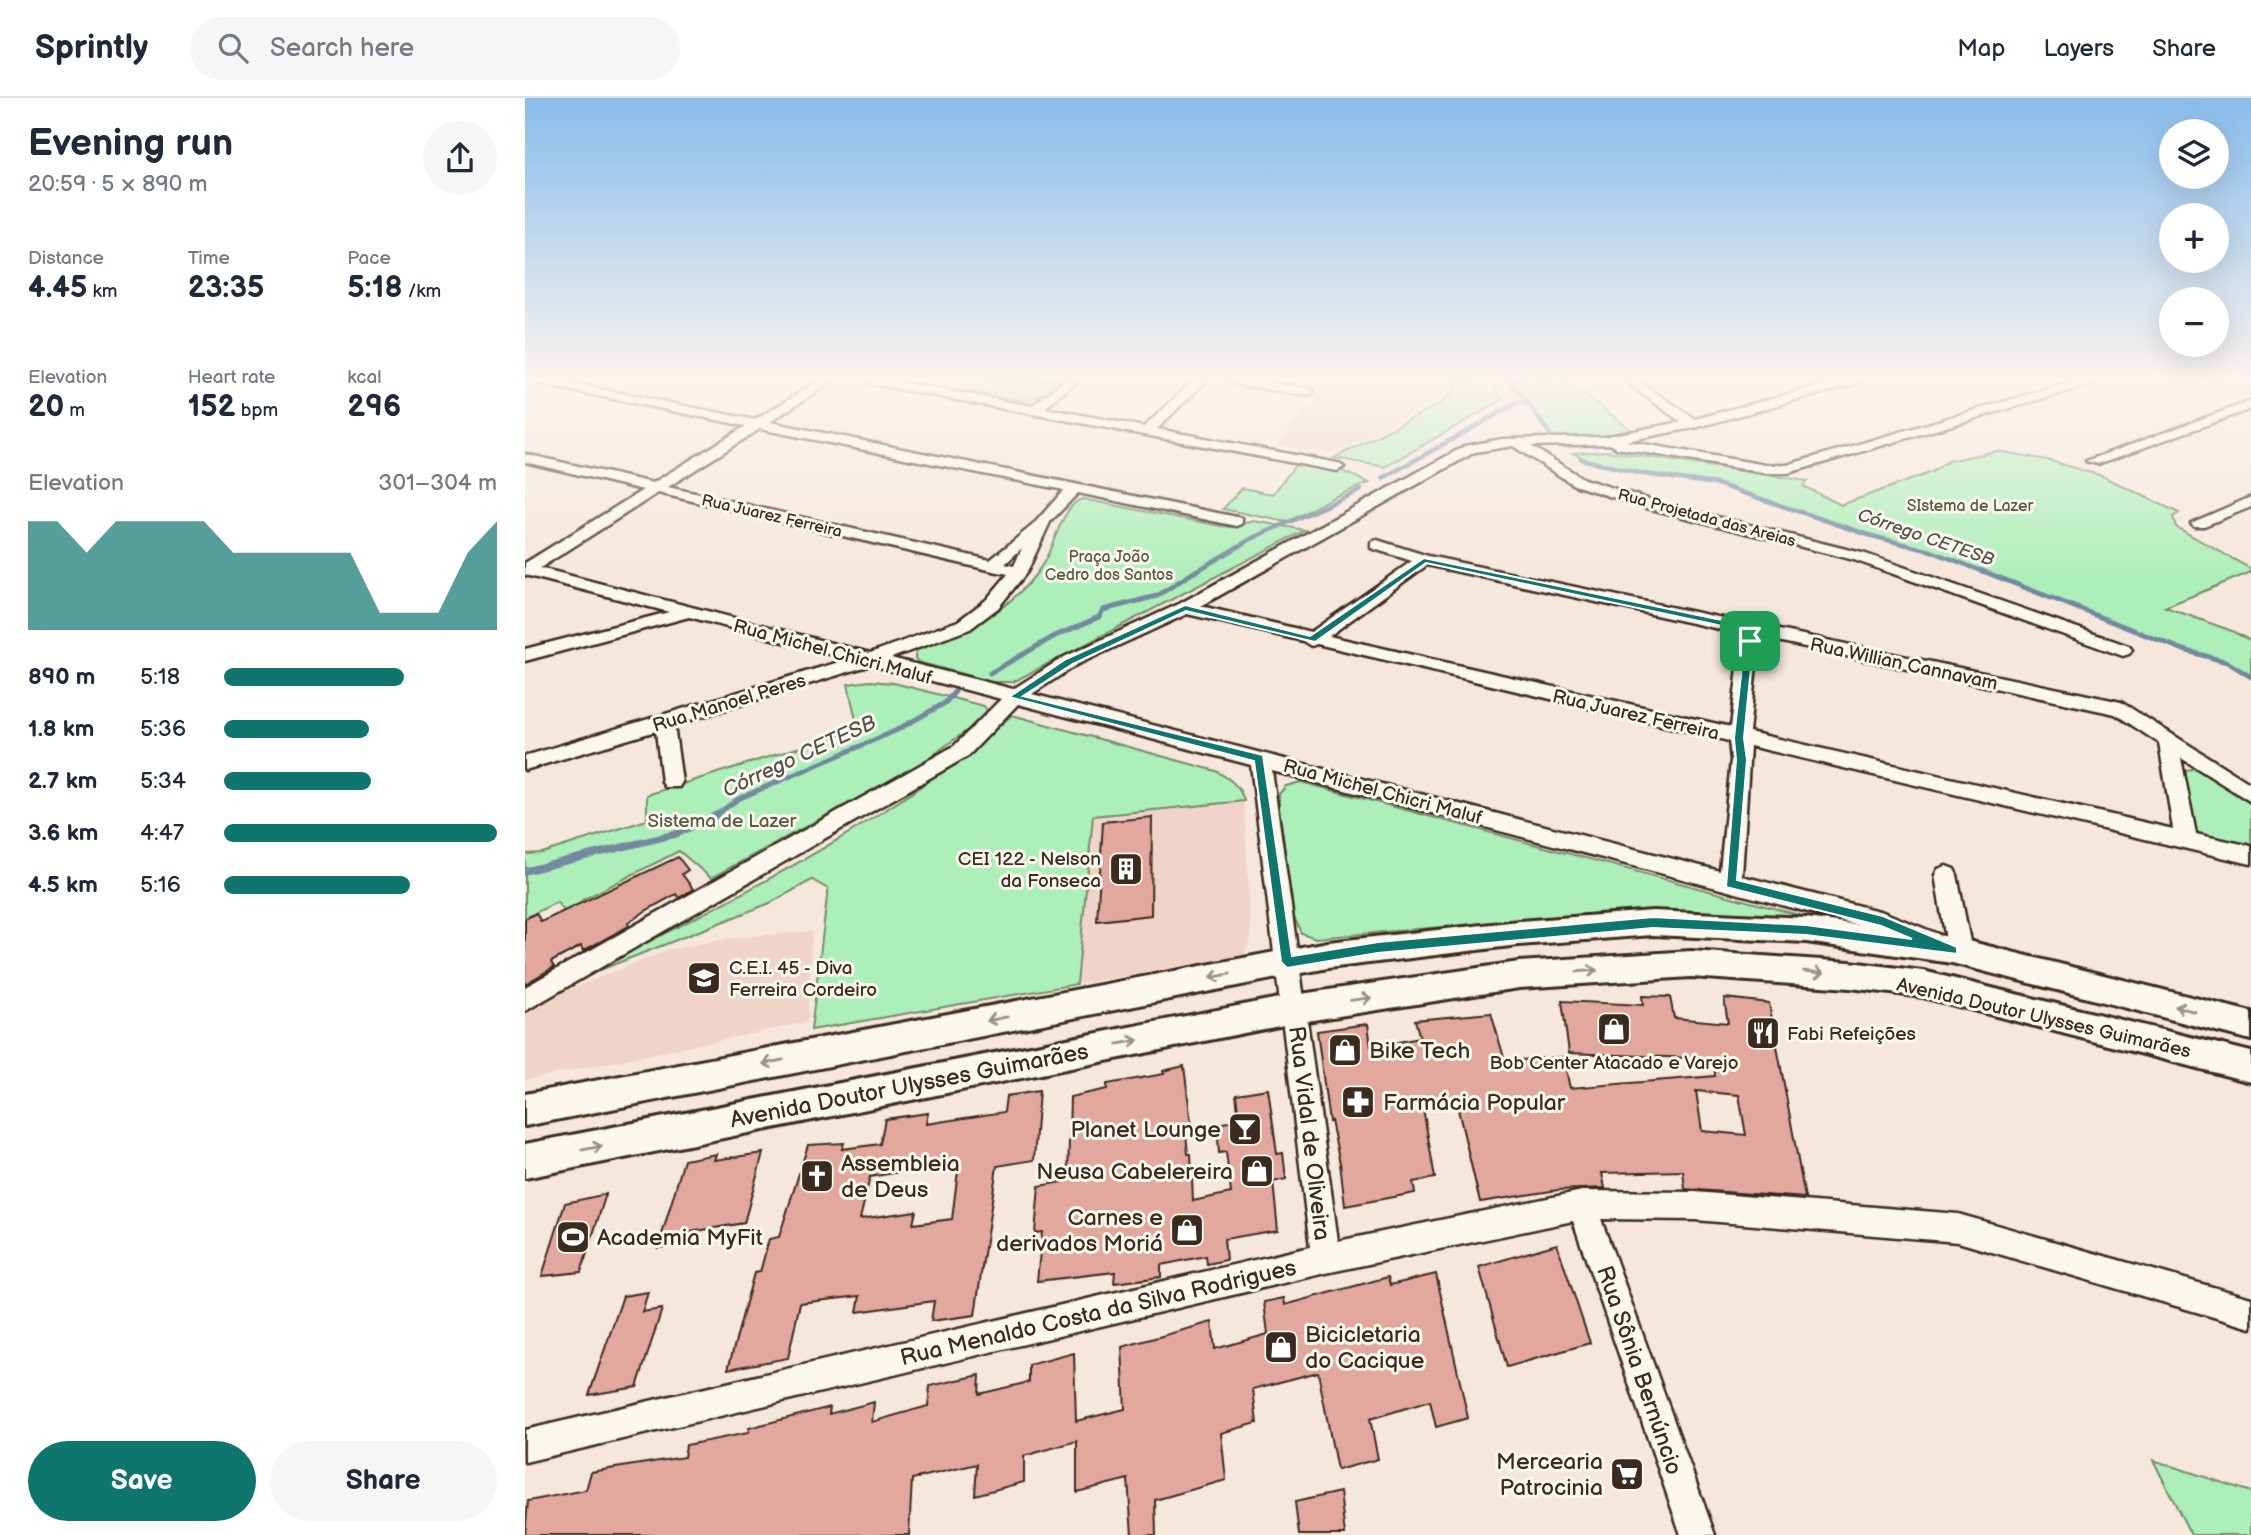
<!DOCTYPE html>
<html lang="en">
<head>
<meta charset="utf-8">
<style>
	:root { --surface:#fff; --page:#f6f6f7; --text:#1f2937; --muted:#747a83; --line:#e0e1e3; --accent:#0f766e }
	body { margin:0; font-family:"Balsamiq Sans",sans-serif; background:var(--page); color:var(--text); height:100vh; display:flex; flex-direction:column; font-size:26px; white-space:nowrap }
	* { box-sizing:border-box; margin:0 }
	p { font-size:23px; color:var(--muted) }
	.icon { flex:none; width:38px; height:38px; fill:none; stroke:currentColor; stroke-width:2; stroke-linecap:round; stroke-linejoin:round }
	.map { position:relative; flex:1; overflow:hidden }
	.details { display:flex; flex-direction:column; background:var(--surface); width:525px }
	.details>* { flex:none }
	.tools { position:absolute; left:1634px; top:21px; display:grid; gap:14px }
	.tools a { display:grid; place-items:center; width:70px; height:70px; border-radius:50%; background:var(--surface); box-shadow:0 7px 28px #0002; font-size:35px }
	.pin { position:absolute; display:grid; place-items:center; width:60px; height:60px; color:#fff; margin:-30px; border-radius:14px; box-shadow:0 4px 10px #0006 }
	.round { display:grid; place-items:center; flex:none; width:74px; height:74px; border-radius:37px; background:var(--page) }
	.overview { display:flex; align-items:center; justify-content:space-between; height:119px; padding:0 28px }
	h1 { font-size:38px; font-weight:600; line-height:52px }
	.metrics { display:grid; grid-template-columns:repeat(3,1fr); gap:10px; height:119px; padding:7px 28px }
	.metrics div { display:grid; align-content:center }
	.metrics b { font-size:30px; font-weight:600 }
	.metrics small { font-size:19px; font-weight:400 }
	.metrics p { font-size:19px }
	.chart { height:196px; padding:14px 28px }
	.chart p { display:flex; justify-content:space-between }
	.chart svg { width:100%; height:126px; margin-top:7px; fill:var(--accent); opacity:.7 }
	.button { display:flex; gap:14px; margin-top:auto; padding:14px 28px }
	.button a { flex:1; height:80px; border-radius:42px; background:var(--accent); color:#fff; font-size:28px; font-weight:600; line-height:80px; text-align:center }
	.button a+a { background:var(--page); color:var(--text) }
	ul { padding:0 28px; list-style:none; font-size:23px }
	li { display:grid; grid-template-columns:112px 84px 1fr; align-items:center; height:52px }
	li i { height:18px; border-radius:9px; background:var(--accent) }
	header { display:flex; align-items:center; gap:42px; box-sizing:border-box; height:98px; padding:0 35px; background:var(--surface); border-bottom:2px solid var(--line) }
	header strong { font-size:33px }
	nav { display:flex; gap:38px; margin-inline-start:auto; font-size:24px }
	.search { width:490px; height:63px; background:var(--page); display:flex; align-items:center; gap:18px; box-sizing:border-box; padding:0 24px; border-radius:38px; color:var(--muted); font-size:26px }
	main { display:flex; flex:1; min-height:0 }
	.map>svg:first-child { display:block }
</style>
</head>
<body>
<header>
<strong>Sprintly</strong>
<div class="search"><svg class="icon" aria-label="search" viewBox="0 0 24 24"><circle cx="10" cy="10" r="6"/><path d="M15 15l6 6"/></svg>Search here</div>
<nav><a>Map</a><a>Layers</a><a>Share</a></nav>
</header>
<main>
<section class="details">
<div class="overview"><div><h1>Evening run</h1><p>20:59 · 5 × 890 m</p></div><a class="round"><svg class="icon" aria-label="share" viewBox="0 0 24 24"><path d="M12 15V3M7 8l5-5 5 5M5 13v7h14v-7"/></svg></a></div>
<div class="metrics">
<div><p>Distance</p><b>4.45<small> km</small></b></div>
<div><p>Time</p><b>23:35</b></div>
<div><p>Pace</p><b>5:18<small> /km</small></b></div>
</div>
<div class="metrics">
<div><p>Elevation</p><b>20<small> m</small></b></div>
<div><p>Heart rate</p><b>152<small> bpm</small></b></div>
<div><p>kcal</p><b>296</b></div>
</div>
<div class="chart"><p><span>Elevation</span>301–304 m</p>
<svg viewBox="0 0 160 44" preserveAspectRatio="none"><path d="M0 44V6L10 6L20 17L30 6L40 6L50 6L60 6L70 17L80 17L90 17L100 17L110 17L120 38L130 38L140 38L150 17L160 6V44z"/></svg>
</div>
<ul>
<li><b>890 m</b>5:18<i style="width:66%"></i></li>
<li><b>1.8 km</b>5:36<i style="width:53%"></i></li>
<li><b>2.7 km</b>5:34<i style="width:54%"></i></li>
<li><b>3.6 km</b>4:47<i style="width:100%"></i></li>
<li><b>4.5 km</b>5:16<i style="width:68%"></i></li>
</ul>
<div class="button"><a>Save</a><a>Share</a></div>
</section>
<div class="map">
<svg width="1726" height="1437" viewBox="0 0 1726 1437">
	<rect width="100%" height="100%" fill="#f6e7dc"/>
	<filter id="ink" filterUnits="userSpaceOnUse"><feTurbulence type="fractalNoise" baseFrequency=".0143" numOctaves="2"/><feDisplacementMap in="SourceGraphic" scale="14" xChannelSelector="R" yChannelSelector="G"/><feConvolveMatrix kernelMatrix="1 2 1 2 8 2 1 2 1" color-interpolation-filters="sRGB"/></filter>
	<g filter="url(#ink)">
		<path fill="#f0d4c9" d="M793,282h124l8,10 -6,6 -109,58 -57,-9 35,-44 1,-4 -3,-1z
			M719,703l7,137 -7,17 -167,29 16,-168z
			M287,833l-4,91 -283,58v-71l4,-3 138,-56 63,-12z"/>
		<path fill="#acefb8" stroke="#748c6b" stroke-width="2" d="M447,282h86l-20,16 -12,5 -66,-12z
			M927,282h39l11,20 -117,67 -51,-9 104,-53 17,-13z
			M984,282h56l69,52 -17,4 -59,4 -9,-7z
			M1082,353l200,30 -4,5 38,19 91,-33 16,-11 49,-10 50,9 55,16 77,37 -6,4 3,10 75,42v3l-86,35 67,24 19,10v36l-24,-15 -43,-12 -253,-99 -59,-15 -155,-52 -121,-19 -23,-12z
			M772,365l43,7 29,13 -35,14 -47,25 -64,-13 19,-21 31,6z
			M557,401l139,27 11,1 22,-6 51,9 -292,152h-21l-74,-20 -3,-4 1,-8c48,-15 101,-43 128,-88 9,-15 20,-59 38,-63z
			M345,583l24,2 90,23 4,6 -8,9 -61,44 -208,113 -32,-27 -97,49 1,8 -16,7 -10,-13 -32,16v-64l17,-1 105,-33v-25l211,-66 -10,-45z
			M487,617l204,56c13,8 24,14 28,30l-151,15 -16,168 -266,46 17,-141 -16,-9 -42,23 -203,80c154,-79 315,-153 445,-268z
			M1670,670l56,36v42l-43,-8 -14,-8 -9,-59z
			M776,684l498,133 -2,4 -126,-9 -59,2 -296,26 -15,-5 -7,-16 -15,-109v-14l7,-8z
			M1628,1362l98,32v43h-60z"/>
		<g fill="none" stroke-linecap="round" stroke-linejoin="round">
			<path stroke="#72899e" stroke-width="4.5" d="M984,282l19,23
				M1056,361l62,15 74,10 155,52 59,15 53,21
				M858,380l136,-76 11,4 19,27
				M670,474l56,-33 110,-49"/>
			<path stroke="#72899e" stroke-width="5" d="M1455,472l204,80 43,12 24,15
				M465,575l65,-37 44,-19 4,-7 54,-14 40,-26
				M188,719l25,-18 157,-68 50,-28 12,-14"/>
			<path stroke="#72899e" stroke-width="7" d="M0,773l151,-37 40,-19"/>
		</g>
		<path fill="#e2a89e" stroke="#3b2a1e" stroke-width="2" fill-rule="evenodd" d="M627,719l-1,98 -54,6 6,-99z
			M153,759l10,13 -6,4 11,15 -14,9 -3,-4 -29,16 -19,13 1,3 -46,25 -2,-5 -30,16 3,5 -29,17v-65l11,-6 5,9z
			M1117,898l28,1 4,21 54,5 -4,-25 45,5 36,195 -120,-9 -2,-18 -81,2 3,15 -47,2 -78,12 -24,-101 -33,7 12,70 -22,4 2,11 -70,13 -5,-43 -9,-42 -2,1 -12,-91 51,-7 3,23 49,-9 -5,-18 76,-7 14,48 58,-4 7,31 145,-12 -1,-17 -145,-6 -7,-52 81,4zM1171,993l43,4 7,40 -44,-4z
			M659,968l7,56 -6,2 3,30h3l2,47 38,-8 -5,-41 -7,1 -2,-29 22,-4 -3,-26 32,-5 9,65 6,-1 3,26 -13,3 5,48 -54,9 2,21 -19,4 -1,-8 -45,9v12l-47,6 1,-11 -78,9 5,-49 -7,1 4,-47 29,-5 2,-84 37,-8v-5l57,-10 -1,-3z
			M514,993l-5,69 -37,6 -22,149 -44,6 3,-20 -77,11 3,-16 -60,7 -12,55 -60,11 26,-96 6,-1 9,-33 10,-2 29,-92 36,-2 -2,6 38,-5 5,-25 43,-6 -2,11 78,-12 2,-16zM434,1064l-7,57 -39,5 3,-13 -56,8 10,-42z
			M238,1055l-19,70 -59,10 -3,11 -24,4 26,-88 32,-6 -2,6z
			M81,1096l-25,78 -39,4 23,-73z
			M1032,1146l33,99 -83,24 -28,-100z
			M911,1176l32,144 -32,9 -6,-26 -60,18 8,40 -41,11 -19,-98 -65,17 4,34 -36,10 5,47 -71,20 1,35h-24l-4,-56 -51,13v-51l-53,15v26l-49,13 2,-31 -65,15 -3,56h-384l3,-34 58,-11 5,-18 93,-15 2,-12 62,-12 1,-5 81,-21 -1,7 45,-12 -2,20 56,-16 2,-20 50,-11 -1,19 50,-12v-17l45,-12 2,68 49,-12 -3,-62 90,-25 3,27 53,-15 -4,-32 20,-4 1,7 103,-28 2,8z
			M123,1194l-6,20 20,-3 -25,78 -48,8 34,-99z
			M815,1394l5,43h-46l-4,-33z"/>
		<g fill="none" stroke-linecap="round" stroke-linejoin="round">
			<g stroke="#3b2a1e" stroke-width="5">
				<path id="minor" d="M8,282h23l199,40 65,-40h14l-64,42 472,96v6l-5,2 -159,-33 -28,29 -23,50 -29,36 -28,21 -79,29 122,31 51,-32 115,-53 286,-158 37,-7 101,-2 78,-15 -58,-42h14l58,39 145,-39h19l-1,3 -160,44 -72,14 140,24h21l291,-85h19l-1,3 -308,90h-22l-149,-25 -7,-4 -79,2 53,33 73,23 209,52 263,92 3,4 -3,4 -6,2 -269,-96 -207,-52 -73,-23 -61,-39 -38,6 -274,154 110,26 101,-71 -41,-13v-6l6,-2 51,16 693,146 130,82v18l-70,-44 15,76 55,12v18l-501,-118 -8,130 141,36 55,22 4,7 -4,7 -8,3 -50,-20 -608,-160 66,470 244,-50 113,1 263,22 293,84v30l-293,-86 -263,-22 -94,-1 114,316h-34l-108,-314 -247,52 -801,189v-32l785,-183 -59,-482 -233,-61 -50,52 -443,255v-24l429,-241 47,-47 -130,-34 -197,60 8,57 -3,5h-14l-3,-5 -6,-51 -131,39v-14l324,-97 -160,-42 -164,44v-12l144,-37 -144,-37v-12l118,-73 -118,-28v-8l128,29 93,-57 -207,-42zM235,331l304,61 -31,35 -43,35 -322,-73zM133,395l335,78 15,3 -22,26 -28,21 -88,32 -330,-85zM497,450l-8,18 -9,-2zM902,467l315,69 -11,93 -402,-91zM662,516l116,27 8,5 6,-2 412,97 2,19 -11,111 -688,-177 44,-29zM1234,539l356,77 44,29 14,86 -424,-97z
					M340,282h25l142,26 33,-26h13l-33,28 99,19 50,-47h13l-50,49 180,34 7,4 -7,4 -466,-87z
					M704,282h27l52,8 6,4 -6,4 -73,-12z
					M1726,303v8l-153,55 -12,-3z
					M1726,399v10l-47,19h-10l-3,-3z
					M1421,768l8,3 3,6 15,77 -4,7 -8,3 -8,-3 -4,-7 -13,-77 3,-6z"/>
			</g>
			<g stroke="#3b2a1e" stroke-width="6">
				<path id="major" d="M1128,813l153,7 146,19 299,75v28l-299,-77 -146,-21 -153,-7 -134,10 -191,23 -803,158v-32l803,-152 191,-21z
					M1166,853l159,11 73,9 328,81v30l-328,-85 -73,-9 -159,-11 -172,11 -225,35 -769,155v-34l769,-149 225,-33z"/>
			</g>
			<use href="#minor" fill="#fbf7ec" fill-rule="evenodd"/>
			<use href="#major" fill="#fbf7ec" fill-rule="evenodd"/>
		</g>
		<defs><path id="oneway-shaft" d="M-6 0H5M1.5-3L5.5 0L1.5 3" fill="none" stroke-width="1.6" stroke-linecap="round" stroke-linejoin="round" transform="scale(1.75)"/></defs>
		<g stroke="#9b9085">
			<use href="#oneway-shaft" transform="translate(1062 873) rotate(-4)"/>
			<use href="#oneway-shaft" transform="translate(1289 874) rotate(5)"/>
			<use href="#oneway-shaft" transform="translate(695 878) rotate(169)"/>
			<use href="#oneway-shaft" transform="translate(836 901) rotate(-8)"/>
			<use href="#oneway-shaft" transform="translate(1660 911) rotate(-165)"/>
			<use href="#oneway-shaft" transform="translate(472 921) rotate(169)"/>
			<use href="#oneway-shaft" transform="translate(603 944) rotate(-11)"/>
			<use href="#oneway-shaft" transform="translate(248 964) rotate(169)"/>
			<use href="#oneway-shaft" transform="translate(67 1050) rotate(-11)"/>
		</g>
	</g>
	<linearGradient id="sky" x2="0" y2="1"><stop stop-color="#87bcec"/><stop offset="0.58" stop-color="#fbf4ef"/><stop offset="1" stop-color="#fbf4ef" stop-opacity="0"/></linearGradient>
	<rect width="1726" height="483" fill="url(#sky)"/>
	<path fill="#0f766e" stroke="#fff" stroke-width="2" fill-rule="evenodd" d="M899,460l331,69 -11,111 3,22 -10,120 146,36 74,31v7l-151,-19 -153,-7 -275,25 -91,15 -6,-6 -27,-201 -245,-64 57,-38 119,-54 125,31zM901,465l320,68 -12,107 2,22 -10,127 155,39 31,13 -106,-14 -153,-8 -275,25 -86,14 -29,-201 -240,-59 50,-32 113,-53 129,31z"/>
	<defs>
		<g id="building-square" transform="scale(1.75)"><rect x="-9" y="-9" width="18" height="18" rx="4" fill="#3b2a1e" stroke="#fbf7ec"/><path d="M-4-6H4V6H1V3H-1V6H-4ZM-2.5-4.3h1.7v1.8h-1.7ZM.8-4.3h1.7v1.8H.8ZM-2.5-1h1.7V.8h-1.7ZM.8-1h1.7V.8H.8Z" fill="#fff"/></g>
		<g id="school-square" transform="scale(1.75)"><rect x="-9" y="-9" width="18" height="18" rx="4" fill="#3b2a1e" stroke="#fbf7ec"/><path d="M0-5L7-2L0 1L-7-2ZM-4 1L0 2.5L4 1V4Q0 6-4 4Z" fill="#fff"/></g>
		<g id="shop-square" transform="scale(1.75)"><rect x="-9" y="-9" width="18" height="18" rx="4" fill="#3b2a1e" stroke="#fbf7ec"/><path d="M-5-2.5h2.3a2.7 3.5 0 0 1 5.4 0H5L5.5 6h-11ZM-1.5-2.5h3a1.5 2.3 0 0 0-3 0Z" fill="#fff"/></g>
		<g id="restaurant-square" transform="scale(1.75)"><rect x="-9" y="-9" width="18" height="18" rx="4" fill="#3b2a1e" stroke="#fbf7ec"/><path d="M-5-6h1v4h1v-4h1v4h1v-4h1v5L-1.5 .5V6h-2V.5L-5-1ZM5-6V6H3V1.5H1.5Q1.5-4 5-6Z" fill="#fff"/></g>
		<g id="pharmacy-square" transform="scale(1.75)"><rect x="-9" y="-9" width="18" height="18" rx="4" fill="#3b2a1e" stroke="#fbf7ec"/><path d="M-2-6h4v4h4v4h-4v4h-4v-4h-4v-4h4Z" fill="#fff"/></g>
		<g id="bar-square" transform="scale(1.75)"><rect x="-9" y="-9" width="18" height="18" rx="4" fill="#3b2a1e" stroke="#fbf7ec"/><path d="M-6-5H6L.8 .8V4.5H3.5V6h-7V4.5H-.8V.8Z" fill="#fff"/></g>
		<g id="church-square" transform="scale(1.75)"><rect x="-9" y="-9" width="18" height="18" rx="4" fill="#3b2a1e" stroke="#fbf7ec"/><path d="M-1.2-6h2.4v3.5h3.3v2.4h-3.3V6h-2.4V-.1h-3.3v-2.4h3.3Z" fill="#fff"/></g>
		<g id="stadium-square" transform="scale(1.75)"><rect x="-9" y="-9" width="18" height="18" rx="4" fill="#3b2a1e" stroke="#fbf7ec"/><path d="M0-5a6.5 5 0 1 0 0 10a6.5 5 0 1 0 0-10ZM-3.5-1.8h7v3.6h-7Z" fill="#fff"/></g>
		<g id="supermarket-square" transform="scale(1.75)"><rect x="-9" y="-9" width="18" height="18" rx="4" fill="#3b2a1e" stroke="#fbf7ec"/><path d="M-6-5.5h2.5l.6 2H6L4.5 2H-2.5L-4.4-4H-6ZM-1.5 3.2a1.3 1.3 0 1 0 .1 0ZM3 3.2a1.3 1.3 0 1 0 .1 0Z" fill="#fff"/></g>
	</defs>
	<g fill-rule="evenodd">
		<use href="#building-square" x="601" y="771"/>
		<use href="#school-square" x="179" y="880"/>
		<use href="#shop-square" x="1089" y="931"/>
		<use href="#restaurant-square" x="1238" y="935"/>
		<use href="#shop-square" x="820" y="952"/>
		<use href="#pharmacy-square" x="833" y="1004"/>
		<use href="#bar-square" x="720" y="1031"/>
		<use href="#shop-square" x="732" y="1073"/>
		<use href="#church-square" x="292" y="1078"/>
		<use href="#shop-square" x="662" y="1132"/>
		<use href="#stadium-square" x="48" y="1139"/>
		<use href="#shop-square" x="756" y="1249"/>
		<use href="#supermarket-square" x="1102" y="1376"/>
	</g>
	<g text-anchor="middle" stroke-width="6" stroke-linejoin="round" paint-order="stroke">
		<g font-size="16" fill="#575b44" stroke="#fbf7ec">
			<text x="1445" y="413">SIstema de Lazer</text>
			<text x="584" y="464">Praça João<tspan x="584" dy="18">Cedro dos Santos</tspan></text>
		</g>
		<g font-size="16" fill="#3b2a1e" stroke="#fbf7ec">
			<text transform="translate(247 417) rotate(13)" y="6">Rua Juarez Ferreira</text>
			<text transform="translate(1182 419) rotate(15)" y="6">Rua Projetada das Areias</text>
		</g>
		<g font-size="18" font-style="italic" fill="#525253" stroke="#fbf7ec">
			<text transform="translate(1401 439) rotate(19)" y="6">Córrego CETESB</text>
		</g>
		<g font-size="19" fill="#3b2a1e" stroke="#fbf7ec">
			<text transform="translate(308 553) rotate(15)" y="7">Rua Michel Chicri Maluf</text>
			<text transform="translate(1379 565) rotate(12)" y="7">Rua Willian Cannavam</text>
			<text transform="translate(204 604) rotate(-17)" y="7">Rua Manoel Peres</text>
			<text transform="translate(1111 616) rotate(13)" y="7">Rua Juarez Ferreira</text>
			<text transform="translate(858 693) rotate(15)" y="7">Rua Michel Chicri Maluf</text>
			<text transform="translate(1519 919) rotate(13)" y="7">Avenida Doutor Ulysses Guimarães</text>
		</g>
		<g font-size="19" fill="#575b44" stroke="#fbf7ec">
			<text x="197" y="729">Sistema de Lazer</text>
		</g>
		<g font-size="19" fill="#3b2a1e" stroke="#fbf7ec" text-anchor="start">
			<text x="576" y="767" text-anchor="end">CEI 122 - Nelson<tspan x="576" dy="22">da Fonseca</tspan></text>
			<text x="204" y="876">C.E.I. 45 - Diva<tspan x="204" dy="22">Ferreira Cordeiro</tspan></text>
			<text x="1262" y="942">Fabi Refeições</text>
			<text x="1089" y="971" text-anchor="middle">Bob Center Atacado e Varejo</text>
		</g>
		<g font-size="21" font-style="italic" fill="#525253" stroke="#fbf7ec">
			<text transform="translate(274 658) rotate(-25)" y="7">Córrego CETESB</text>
		</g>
		<g font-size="23" fill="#3b2a1e" stroke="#fbf7ec" text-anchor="start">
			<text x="844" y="960">Bike Tech</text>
			<text x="858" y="1012">Farmácia Popular</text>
			<text x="696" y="1039" text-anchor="end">Planet Lounge</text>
			<text x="316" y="1073">Assembleia<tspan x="316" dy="26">de Deus</tspan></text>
			<text x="708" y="1081" text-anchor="end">Neusa Cabelereira</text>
			<text x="638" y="1127" text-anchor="end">Carnes e<tspan x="638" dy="26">derivados Moriá</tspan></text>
			<text x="72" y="1147">Academia MyFit</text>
			<text x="780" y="1244">Bicicletaria<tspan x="780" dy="26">do Cacique</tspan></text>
			<text x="1078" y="1371" text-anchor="end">Mercearia<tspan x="1078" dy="26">Patrocinia</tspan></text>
		</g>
		<g font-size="23" fill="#3b2a1e" stroke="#fbf7ec">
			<text transform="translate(384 987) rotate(-11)" y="8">Avenida Doutor Ulysses Guimarães</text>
			<text transform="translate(785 1035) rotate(83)" y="8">Rua Vidal de Oliveira</text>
			<text transform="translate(573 1214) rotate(-13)" y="8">Rua Menaldo Costa da Silva Rodrigues</text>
			<text transform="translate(1115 1272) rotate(71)" y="8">Rua Sônia Bernúncio</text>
		</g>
	</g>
</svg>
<div class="tools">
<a><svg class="icon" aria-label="layers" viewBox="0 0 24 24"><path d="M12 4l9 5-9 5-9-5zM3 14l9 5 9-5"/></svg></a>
<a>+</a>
<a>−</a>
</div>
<div class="pin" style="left:1225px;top:543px;background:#1e9e55"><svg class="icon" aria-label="arrive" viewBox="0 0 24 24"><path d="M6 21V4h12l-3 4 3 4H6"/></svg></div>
</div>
</main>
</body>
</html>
